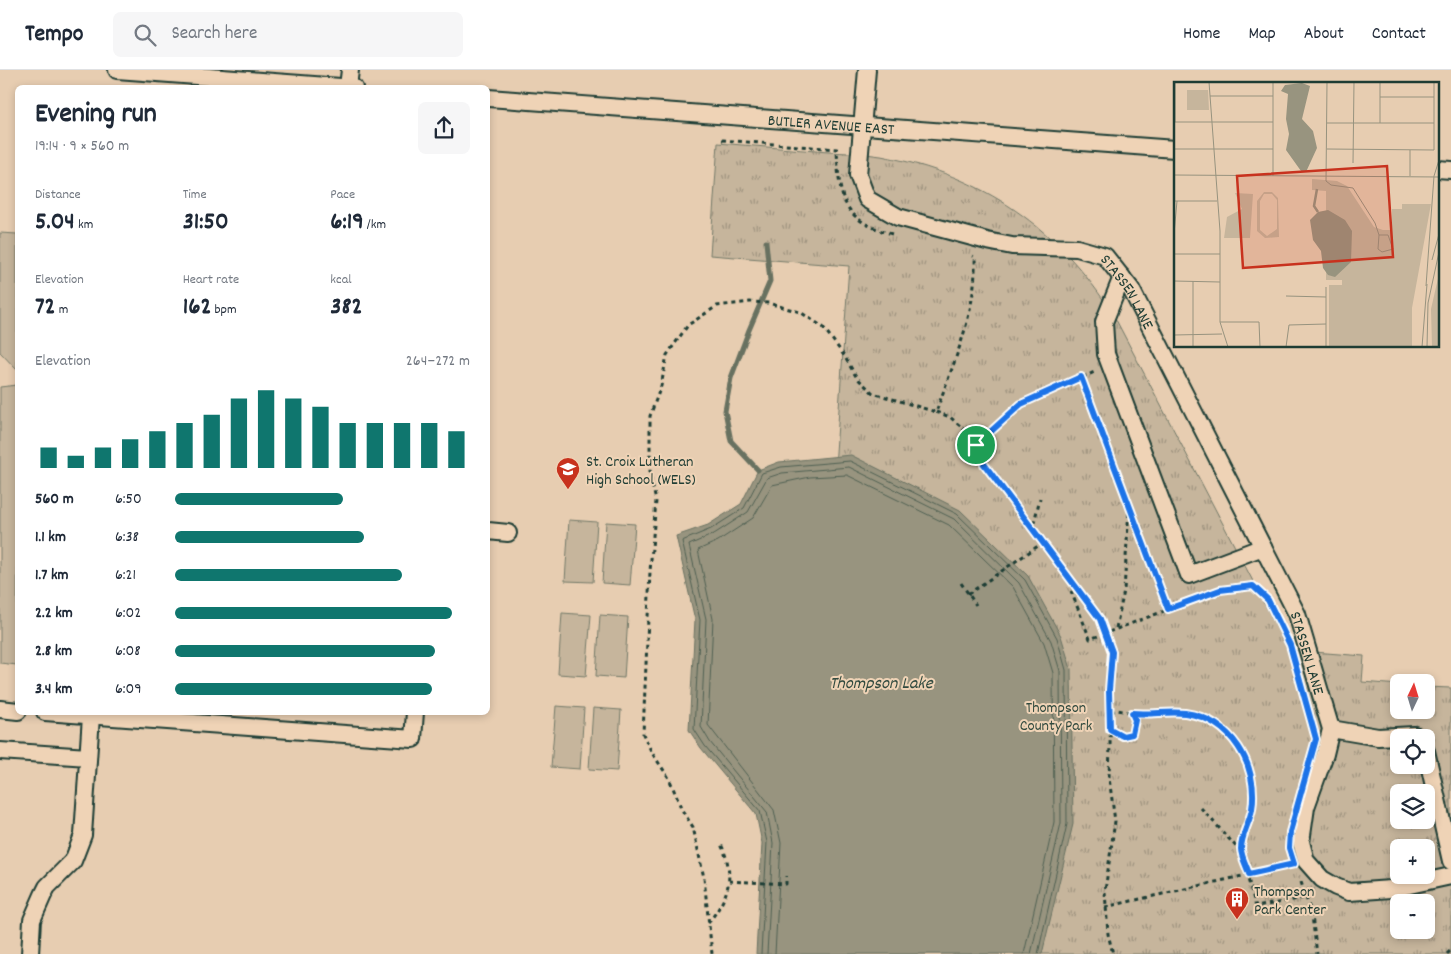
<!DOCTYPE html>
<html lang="en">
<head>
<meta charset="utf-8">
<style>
	:root { --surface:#fff; --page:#f6f6f7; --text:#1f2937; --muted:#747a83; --line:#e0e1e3; --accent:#0f766e }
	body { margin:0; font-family:Dekko,sans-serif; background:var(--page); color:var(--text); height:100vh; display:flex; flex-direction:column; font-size:19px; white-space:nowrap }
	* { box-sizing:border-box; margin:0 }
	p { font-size:16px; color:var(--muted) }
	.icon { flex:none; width:28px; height:28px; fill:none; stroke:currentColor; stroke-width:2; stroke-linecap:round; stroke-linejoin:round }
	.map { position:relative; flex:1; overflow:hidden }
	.details { position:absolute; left:15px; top:15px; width:475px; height:630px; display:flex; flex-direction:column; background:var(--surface); border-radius:8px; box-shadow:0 2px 8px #0003 }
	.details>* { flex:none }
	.needle { width:32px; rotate:4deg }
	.buttons { position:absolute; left:1390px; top:604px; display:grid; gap:10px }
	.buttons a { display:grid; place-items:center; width:45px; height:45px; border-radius:8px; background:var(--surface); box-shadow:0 2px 8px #0003; font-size:25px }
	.pin { position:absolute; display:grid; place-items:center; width:42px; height:42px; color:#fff; margin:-21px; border:2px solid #fff; border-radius:50%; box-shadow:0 1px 5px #0007 }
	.round { display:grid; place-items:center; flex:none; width:52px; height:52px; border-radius:8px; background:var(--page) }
	.summary { display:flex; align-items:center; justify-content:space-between; height:85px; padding:0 20px }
	h1 { font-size:28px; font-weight:700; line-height:38px }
	.figures { display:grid; grid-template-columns:repeat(3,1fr); gap:8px; height:85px; padding:5px 20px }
	.figures div { display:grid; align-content:center }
	.figures b { font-size:25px; font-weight:700 }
	.figures small { font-size:14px; font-weight:400 }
	.figures p { font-size:14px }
	.chart { height:140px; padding:10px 20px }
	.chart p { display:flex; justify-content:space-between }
	.chart svg { width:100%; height:90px; margin-top:5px; stroke:var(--accent); stroke-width:6 }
	ul { padding:0 20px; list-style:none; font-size:16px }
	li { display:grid; grid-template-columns:80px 60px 1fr; align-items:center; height:38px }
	li i { height:12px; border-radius:6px; background:var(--accent) }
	header { display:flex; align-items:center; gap:30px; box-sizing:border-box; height:70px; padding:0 25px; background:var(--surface); border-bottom:1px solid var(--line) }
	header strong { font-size:24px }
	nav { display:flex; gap:28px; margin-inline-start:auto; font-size:18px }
	.search { width:350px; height:45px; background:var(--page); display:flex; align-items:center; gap:12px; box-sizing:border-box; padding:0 18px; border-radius:8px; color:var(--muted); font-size:19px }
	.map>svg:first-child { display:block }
</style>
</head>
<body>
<header>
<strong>Tempo</strong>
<div class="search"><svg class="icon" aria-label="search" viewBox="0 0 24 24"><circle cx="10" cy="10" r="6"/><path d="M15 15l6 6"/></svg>Search here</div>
<nav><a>Home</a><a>Map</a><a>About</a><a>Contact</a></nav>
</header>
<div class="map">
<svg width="1451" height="884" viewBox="0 0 1451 884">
	<defs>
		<pattern id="park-tufts" width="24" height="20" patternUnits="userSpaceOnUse" patternTransform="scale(1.25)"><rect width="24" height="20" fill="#c6b59c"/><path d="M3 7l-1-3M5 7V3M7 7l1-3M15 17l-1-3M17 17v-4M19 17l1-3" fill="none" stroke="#a09480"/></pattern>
	</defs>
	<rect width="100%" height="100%" fill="#e7cdb1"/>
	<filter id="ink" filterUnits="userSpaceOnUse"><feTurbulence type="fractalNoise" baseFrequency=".02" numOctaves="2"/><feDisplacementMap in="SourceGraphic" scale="10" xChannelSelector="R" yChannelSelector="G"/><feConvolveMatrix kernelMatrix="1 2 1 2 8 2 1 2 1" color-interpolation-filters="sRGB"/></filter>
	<g filter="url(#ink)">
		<path fill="#c6b59c" stroke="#727968" d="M0,163l17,1v136l-17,-18z
			M17,315h1l-1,280 -17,-2v-276z
			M569,450l28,2 -4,60 -28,-1z
			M606,452l29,2 -5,61 -28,-2z
			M562,543l29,2 -5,61 -28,-2z
			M600,545l28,2 -4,61 -28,-2z
			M556,636l28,2 -4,61 -29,-2z
			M593,638l28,2 -4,61 -28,-2z"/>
		<path fill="url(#park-tufts)" stroke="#727968" fill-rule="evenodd" d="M718,73c36,3 73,6 110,9 17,1 35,1 53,4 102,19 178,72 233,160l175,334 75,6 -2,26 37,3v25h27v-23l25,1v266h-650l48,-688 -139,-11zM1399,668h27v27h-27zM1399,722h27v28h-27zM1399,778h27v27h-27zM1399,832h27v28h-27z"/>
		<path fill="#98947f" stroke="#687161" d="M851,385l109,55 68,66 33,60 10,33 2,155 -31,130h-286l6,-111 -6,-29 -55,-66 -12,-18 6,-110 -19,-84 32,-11 33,-21 17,-34 21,-8z"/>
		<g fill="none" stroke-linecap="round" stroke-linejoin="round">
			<path stroke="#4f6052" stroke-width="1" d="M761,884l6,-112 -7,-31 -55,-65 -11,-17 6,-109 -18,-79 29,-12 33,-21 18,-35 19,-6 69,-6 107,53 68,66 32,58 9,32 1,154 -29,130
				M767,884l6,-111 -6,-31 -57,-70 -9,-15 5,-108 -17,-74 25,-11 34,-22 19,-34 15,-5 67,-6 105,52 65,64 32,58 9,30 1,152 -30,131
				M775,884l6,-111 -7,-33 -66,-85 5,-106 -15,-69 20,-9 35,-23 19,-33 38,-8 37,-2 102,50 64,62 31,56 9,30 1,149 -30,132"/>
			<path stroke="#687161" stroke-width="5" d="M758,400l-27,-29 -6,-30 6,-33 18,-48 21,-49 -4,-39"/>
			<g stroke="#1f3d34" stroke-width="20">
				<g id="minor">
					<path d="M117,0l237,18"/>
					<path id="s1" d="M867,0l-9,105 9,24 31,18 89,24 25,5 65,2 28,8 26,33 166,325 34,115 -6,25 -19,53 -5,35 5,19 16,18 14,8 13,5 42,-3 60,-13"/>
					<path d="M348,17l2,-17"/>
					<path id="s2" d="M488,28l687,51"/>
					<path d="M1437,99l14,1"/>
					<path d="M1122,207l-18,45 2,32 83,221 74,-28"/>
					<path d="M488,461l20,2"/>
					<path d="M0,639l18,2"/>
					<path d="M45,642l368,27 2,-27"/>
					<path d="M1331,659l47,8 36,-2 2,3"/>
					<path d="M0,681l88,6"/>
					<path d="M1426,681l25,110"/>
					<path d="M30,884l2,-34 11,-25 4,-8 26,-26 10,-26 8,-119"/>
				</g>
			</g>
			<path stroke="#1f3d34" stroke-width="3" stroke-dasharray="4 4" stroke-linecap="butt" d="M722,70l115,9c2,48 4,71 55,85
				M1081,307l87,232
				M936,342l14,5 18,16 16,31 16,25 100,130 12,33 -3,38 2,22 -2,66 6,43 -10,70 3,43 5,20
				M976,375l45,-41 76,-33
				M1032,461l8,-33
				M961,513l15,22
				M1071,521l19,48 130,-49c10,0 18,-4 27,-5 21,0 30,34 37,49
				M968,524l73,-50
				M1116,558l8,-37 5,-83
				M1111,642l6,-2 25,4 46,-1 30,12 13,11 12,17 8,18 3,21 -2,19 -12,40 16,56 52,-10
				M1110,659l13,7 9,-2 3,-14 -3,-6
				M1201,738l39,43
				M729,811l57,3v-8
				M1301,812l11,34 5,38
				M1105,837l186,-42
				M708,853c22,-27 27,-48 13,-79
				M712,884l-8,-76 -11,-51 -11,-17 -13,-32 -17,-25 -9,-19 7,-163 6,-70 -6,-26v-59l11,-30 6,-31 21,-30 29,-19 33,-4 18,1 32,9 23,15 20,27 14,24 16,15 63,19c18,-51 41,-100 39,-155l-2,-1
				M1447,884l4,-4"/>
			<use href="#minor" stroke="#efd3b6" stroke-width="16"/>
		</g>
	</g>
	<g fill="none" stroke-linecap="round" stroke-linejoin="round" filter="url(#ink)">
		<g stroke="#fff" stroke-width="10">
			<path id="route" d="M1081,307l87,232 52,-19 33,-4 15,14 22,45 26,94 -26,93 -1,16 5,16 -45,10c-2,-7 -8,-18 -8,-25 0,-14 9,-27 11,-40 7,-44 -21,-90 -67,-96 -17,-2 -35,2 -53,0l3,7 -3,14 -9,2 -13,-7 -1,-39 3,-38 -12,-33 -116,-155 -8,-19 45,-41z"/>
		</g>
		<use href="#route" stroke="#1a73e8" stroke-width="6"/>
	</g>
	<defs>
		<g id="school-pin" transform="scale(1.25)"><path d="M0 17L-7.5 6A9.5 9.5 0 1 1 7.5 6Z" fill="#c8321e" stroke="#efd3b6"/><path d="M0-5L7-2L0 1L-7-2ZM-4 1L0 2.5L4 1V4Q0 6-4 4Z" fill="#fff"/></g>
		<g id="building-pin" transform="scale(1.25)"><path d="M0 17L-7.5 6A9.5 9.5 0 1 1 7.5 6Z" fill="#c8321e" stroke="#efd3b6"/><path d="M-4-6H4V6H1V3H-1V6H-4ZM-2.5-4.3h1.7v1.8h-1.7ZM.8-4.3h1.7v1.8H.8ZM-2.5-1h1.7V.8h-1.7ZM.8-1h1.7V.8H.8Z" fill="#fff"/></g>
	</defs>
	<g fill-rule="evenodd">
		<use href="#school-pin" x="568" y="399"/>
		<use href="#building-pin" x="1237" y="829"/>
	</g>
	<g text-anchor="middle" stroke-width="4" stroke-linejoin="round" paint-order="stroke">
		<g font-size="16" fill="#1f3d34" stroke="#efd3b6">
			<text dy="6" stroke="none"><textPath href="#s2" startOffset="344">BUTLER AVENUE EAST</textPath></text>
			<text dy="6" stroke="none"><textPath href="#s1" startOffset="421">STASSEN LANE</textPath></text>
			<text dy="6" stroke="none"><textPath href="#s1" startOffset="826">STASSEN LANE</textPath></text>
		</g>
		<g font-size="16" fill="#1f3d34" stroke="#efd3b6" text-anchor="start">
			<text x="586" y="396">St. Croix Lutheran<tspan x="586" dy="18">High School (WELS)</tspan></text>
			<text x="1254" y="826">Thompson<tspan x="1254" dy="18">Park Center</tspan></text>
		</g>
		<g font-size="16" fill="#30493e" stroke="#efd3b6">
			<text x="1056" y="642">Thompson<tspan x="1056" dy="18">County Park</tspan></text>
		</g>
		<g font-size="18" font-style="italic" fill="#314a3f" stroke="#efd3b6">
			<text x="881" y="618">Thompson Lake</text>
		</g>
	</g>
	<g transform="translate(1174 12)">
		<rect width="265" height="265" fill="#e7cdb1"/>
		<path d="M90,110h8l6,6 1,39 -14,1 -8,-7v-30zM98,112l5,6v29l-10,7 -7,-6v-29l4,-7zM61,111l18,1 -3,44h-26l3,-21 15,-8z" fill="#c6b59c" fill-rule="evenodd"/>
		<path d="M13,8h21l1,20h-22zM138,97l25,2 10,5 27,41 9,3h9v-21h10v-5h29l-19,104v39h-83v-62h13v-5h-16v-89l-14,-1zM265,192v73h-7l-1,-38z" fill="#c6b59c"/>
		<path d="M128,1l8,3 -8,33 11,12 4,17 -11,24 -5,-1 -15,-21 3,-16 -3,-15 2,-25 -7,-3 4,-6zM154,128l17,10 7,11 -1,31 -16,15 -7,-2 -5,-7 -2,-17 -8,-11 -3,-20 8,-8z" fill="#98947f"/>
		<path fill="none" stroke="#98947f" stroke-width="2.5" d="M143,107l-3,17 4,6"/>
		<path fill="none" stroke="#97937f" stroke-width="1" d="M35,0l11,149v91l8,25M153,0l-1,99 5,4 22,3 22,35 4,12 -1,14 4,3 11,-3 -5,-14h-9M36,14h63M206,15h54M0,40h99M1,40v-40M153,41h107M206,41v-41M0,67h99M153,67l107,1v-68M179,81l1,-81M0,93l265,2M99,94v-94M236,94v-26M0,119h43M0,152l3,-33M0,172h46M258,178l7,-26M0,199l46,1M252,204l8,-110 5,-16M112,214l40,1M46,240h39l1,25M0,253l48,-1M19,265v-66M112,265l3,-22 37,-1M152,265v-60M248,265l5,-63M253,265l1,-44 11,-51"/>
		<path fill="#c8321e" fill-opacity="0.15" stroke="#c8321e" stroke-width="2.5" d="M213,84l6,91 -150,11 -6,-92z"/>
		<rect width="265" height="265" fill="none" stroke="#1f3d34" stroke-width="2.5"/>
	</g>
</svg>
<div class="buttons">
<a><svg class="needle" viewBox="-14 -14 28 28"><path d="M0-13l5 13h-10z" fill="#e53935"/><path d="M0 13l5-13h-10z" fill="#747a83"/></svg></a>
<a><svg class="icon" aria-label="locate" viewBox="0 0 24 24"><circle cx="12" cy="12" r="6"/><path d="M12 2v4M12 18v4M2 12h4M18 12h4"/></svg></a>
<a><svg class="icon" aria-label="layers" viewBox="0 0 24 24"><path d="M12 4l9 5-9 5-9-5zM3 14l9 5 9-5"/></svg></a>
<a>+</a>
<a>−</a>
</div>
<div class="pin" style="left:976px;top:375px;background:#1e9e55"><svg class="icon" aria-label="arrive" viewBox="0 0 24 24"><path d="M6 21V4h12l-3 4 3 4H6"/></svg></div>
<section class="details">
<div class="summary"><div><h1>Evening run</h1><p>19:14 · 9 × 560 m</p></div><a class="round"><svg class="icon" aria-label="share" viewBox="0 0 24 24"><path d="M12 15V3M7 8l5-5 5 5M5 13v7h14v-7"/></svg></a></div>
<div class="figures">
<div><p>Distance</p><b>5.04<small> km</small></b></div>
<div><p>Time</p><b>31:50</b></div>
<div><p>Pace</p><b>6:19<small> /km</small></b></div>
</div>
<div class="figures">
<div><p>Elevation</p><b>72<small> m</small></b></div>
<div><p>Heart rate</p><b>162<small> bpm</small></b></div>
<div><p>kcal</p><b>382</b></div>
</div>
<div class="chart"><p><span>Elevation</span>264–272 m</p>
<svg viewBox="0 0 160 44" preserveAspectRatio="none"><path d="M5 44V34M15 44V38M25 44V34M35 44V30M45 44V26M55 44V22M65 44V18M75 44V10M85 44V6M95 44V10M105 44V14M115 44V22M125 44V22M135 44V22M145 44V22M155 44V26"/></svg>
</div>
<ul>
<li><b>560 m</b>6:50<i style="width:57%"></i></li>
<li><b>1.1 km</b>6:38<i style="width:64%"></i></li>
<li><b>1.7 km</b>6:21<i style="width:77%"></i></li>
<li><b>2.2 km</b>6:02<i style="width:94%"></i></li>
<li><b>2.8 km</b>6:08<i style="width:88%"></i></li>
<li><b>3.4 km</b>6:09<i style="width:87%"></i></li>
</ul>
</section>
</div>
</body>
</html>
